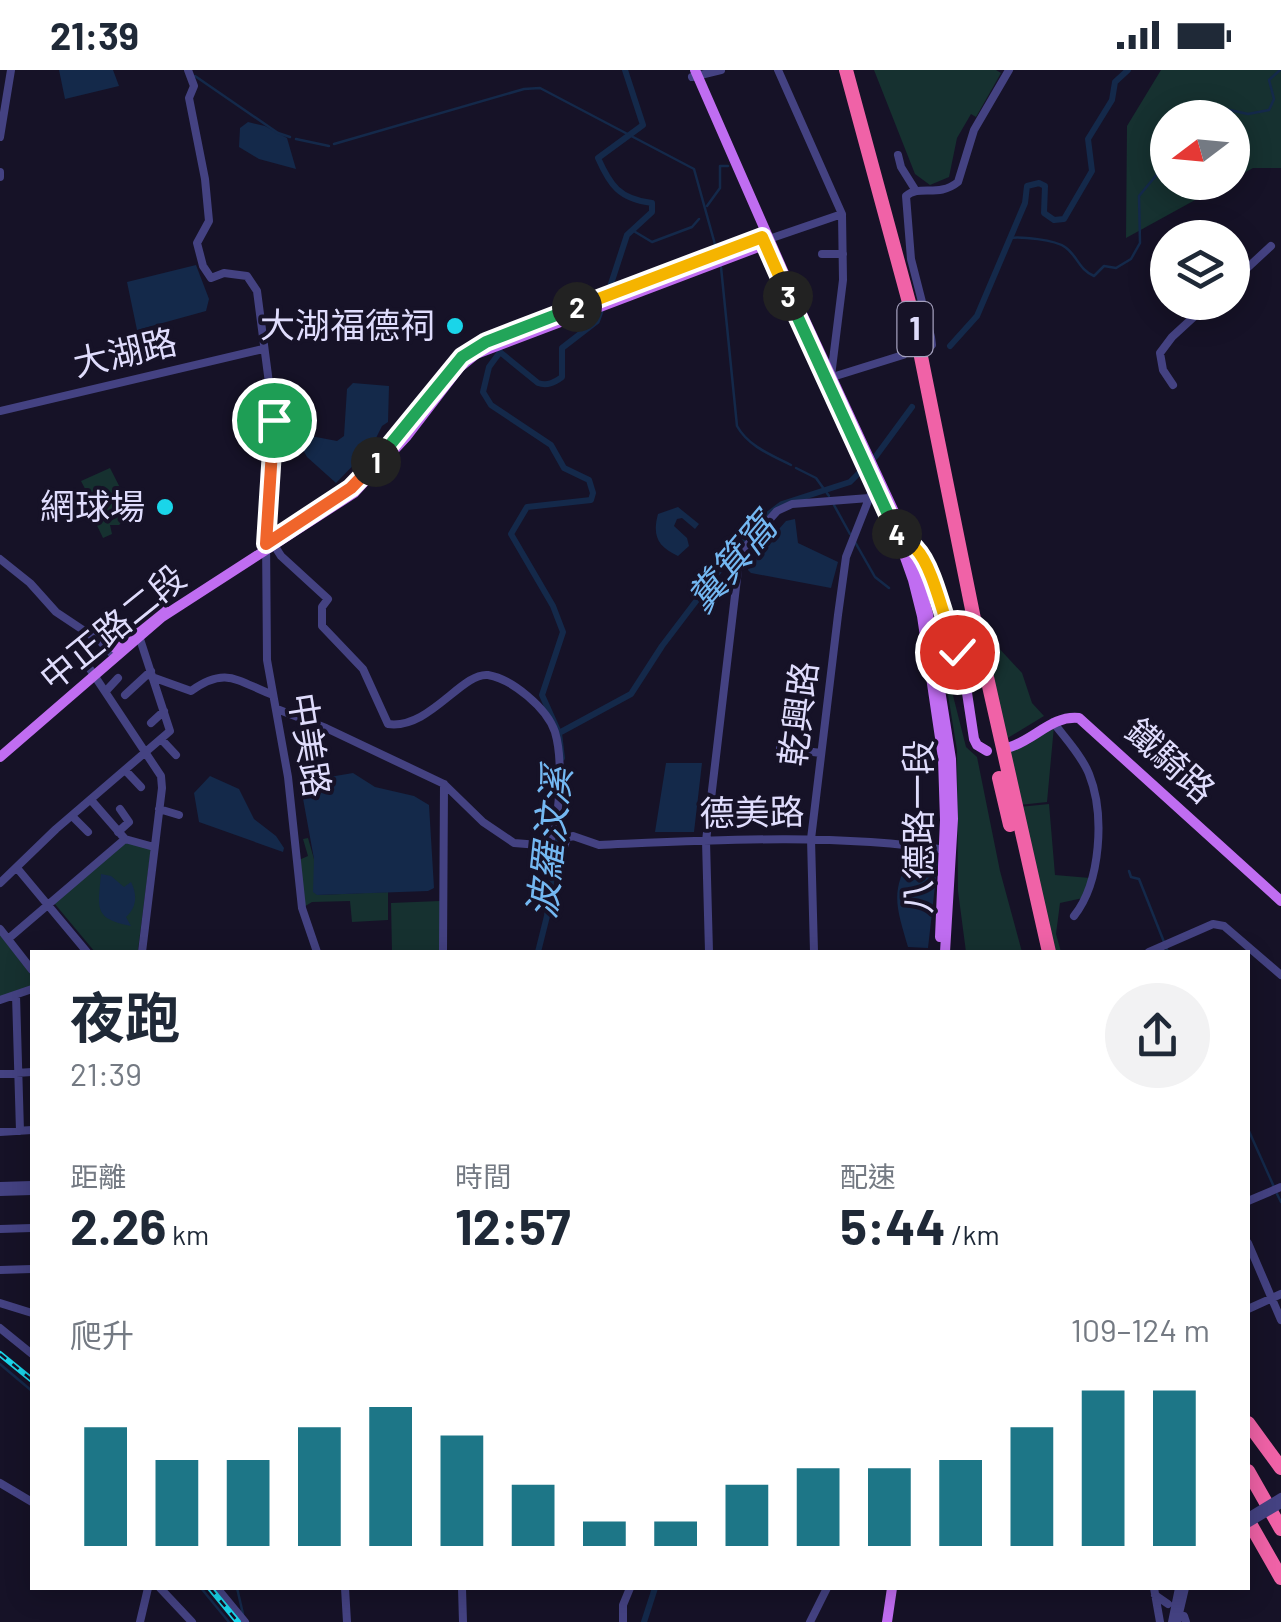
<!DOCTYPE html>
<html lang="zh-TW">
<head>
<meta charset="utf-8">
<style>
	:root { --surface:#fff; --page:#f2f2f3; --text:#1f2937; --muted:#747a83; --accent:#1d7687 }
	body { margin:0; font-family:Barlow,"Noto Sans TC",sans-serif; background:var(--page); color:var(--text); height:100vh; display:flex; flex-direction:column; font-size:38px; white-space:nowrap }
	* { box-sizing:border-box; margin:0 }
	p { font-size:32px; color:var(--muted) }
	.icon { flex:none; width:55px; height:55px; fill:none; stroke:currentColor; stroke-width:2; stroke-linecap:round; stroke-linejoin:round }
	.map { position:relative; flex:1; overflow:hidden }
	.drawer { position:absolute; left:30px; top:880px; width:1220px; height:640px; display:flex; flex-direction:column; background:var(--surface); border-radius:0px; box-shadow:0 5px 25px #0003 }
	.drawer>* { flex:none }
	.needle { width:65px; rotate:254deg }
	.buttons { position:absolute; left:1150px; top:30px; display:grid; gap:20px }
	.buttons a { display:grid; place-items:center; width:100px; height:100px; border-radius:50%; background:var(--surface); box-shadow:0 5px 25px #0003; font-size:50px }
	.pin { position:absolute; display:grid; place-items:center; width:85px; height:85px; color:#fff; margin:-42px; border:5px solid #fff; border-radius:50%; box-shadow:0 2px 10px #0007 }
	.km { position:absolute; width:50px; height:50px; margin:-25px; border-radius:50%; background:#222; color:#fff; font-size:28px; line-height:50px; text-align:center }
	.round { display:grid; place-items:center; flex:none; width:105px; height:105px; border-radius:52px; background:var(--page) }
	.summary { display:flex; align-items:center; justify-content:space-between; height:170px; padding:0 40px }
	h1 { font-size:55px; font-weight:700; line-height:75px }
	.metrics { display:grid; grid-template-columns:repeat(3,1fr); gap:15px; height:170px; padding:10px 40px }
	.metrics div { display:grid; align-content:center }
	.metrics b { font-size:50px; font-weight:700 }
	.metrics small { font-size:28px; font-weight:400 }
	.metrics p { font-size:28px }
	.chart { height:280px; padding:20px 40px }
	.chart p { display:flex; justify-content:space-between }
	.chart svg { width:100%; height:180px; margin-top:10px; stroke:var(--accent); stroke-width:6 }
	.status { display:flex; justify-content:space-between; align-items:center; height:70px; padding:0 50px; background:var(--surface); direction:ltr }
	.status svg { height:28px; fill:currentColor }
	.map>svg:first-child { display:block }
</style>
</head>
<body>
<div class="status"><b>21:39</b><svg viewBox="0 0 49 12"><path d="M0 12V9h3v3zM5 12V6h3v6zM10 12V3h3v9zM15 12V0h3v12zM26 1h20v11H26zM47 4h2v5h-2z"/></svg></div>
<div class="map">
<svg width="1281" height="1552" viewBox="0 0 1281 1552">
	<rect width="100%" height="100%" fill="#161227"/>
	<path fill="#163130" d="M874,0h122l5,3 -25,44 -5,-3 -14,24 -8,39 -19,8 -15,-11z
		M1161,0h120v98h-28l-20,11 -1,-61h-64v64l58,1 -100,55 1,-112z
		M110,398l27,53 -4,2 -5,-7 -9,9h-9l2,9 -9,4 -11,-23 5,-3 -16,-31z
		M982,560l40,43 10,30 12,13 -38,23z
		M939,570l27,107 11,10 23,114 22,81h-56l-8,-61 -1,-141z
		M1054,656l-7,76 -28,3 -10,-54 20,-7z
		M1049,734l6,71 35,3 -7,20 -23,5 -4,31 5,18h-9l-33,-145z
		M308,768l6,21v33l4,3 70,-3v28l-36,2 -2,-21 -38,1 -10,6 -3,-48 9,-4 -5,-17z
		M126,771l25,7 -13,102 -43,2 -41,-49z
		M440,831l1,51h-49l-1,-49z
		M0,865l32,41v10l-32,11z"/>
	<path fill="#14294a" d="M59,0h54l6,16 -54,13z
		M248,52l17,4 22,12 9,31 -37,-10 -20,-12 1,-19z
		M196,195l13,34 -3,12 -69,19 -10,-48z
		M353,313l36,3 -1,36 -6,4 -10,20 -36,37 -29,-26 -8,-14 1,-9 37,7 7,-5 3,-47z
		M678,437l21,17 -4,5 -13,-11 -5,1 -3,7 13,12 2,8 -11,10c-20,-9 -26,-20 -20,-42z
		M795,449l3,24 40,19 -7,26 -80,-15 -3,-3 1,-7 37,-42z
		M666,693h36l-8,69h-39z
		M353,703l22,14 39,9 15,9 5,83 -6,3 -111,4 -4,-3 1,-33 -14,-77z
		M210,706l29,13 15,30 22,17 8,12 -1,4 -84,-30 -5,-29z
		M912,785l26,4 -10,89 -20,-1c-11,-39 -19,-55 4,-92z
		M101,804l10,2 13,11 7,-5c7,14 5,26 -5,35l5,9c-38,-7 -33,-18 -30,-52z"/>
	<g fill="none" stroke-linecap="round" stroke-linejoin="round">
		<path stroke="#14294a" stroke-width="2.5" d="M195,6l83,57 12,4
			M1212,48l13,-9 23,5 21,-4 5,-11 -5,-19 11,-10
			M296,69l33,7
			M334,74l190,-55 16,-1 154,81 22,79
			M707,136l13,-18v-22h8
			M632,160l20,12 40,-15 7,-8
			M1009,168c12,-2 46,2 56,9 12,8 14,23 29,29l10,-10 12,2 15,-9 9,-16 -1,-47 20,-24 9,-21
			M721,197l16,159c11,20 34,29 54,39
			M796,398l20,10 13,18
			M834,435l16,29
			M855,472l20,35 14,11
			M1129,801l2,6 8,2 29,73
			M1248,1059l26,58
			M1277,1124l4,8
			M0,1294l32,27
			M201,1518l28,34
			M237,1518l6,26"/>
		<path stroke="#14294a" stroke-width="6" d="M607,226l20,-61 25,-23v-9c-33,-4 -42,-18 -54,-45l45,-33 -18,-55
			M950,276l27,-30 48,-113 2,-17 12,-3 6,3 -1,27 10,7 10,-1 28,-48 -4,-32 24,-39 3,-18 13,-12
			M559,663l72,-39 31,-48 91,-120 29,-22 68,-22 26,-26 36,-49
			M562,688l-3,-25 -17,-38 21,-63 -10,-26 -42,-72 16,-27 64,-7 2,-7 -4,-13 -25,-12 -13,-23 -60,-40 -8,-13 6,-25 11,-15 38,31c9,3 16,0 24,-6v-29l35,-27 5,-14
			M538,882l9,-36 11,-91
			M644,1552l11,-34"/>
		<path stroke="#444282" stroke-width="8" d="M188,0l6,16 -5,12 16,81 4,42 -12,22 6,23 8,12 13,-5 23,3 10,15 18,138 -9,108 1,123 21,117 14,131 15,44
			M778,0l64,144 1,66 -12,96
			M692,7l29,-7
			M0,67l11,-67
			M898,85l3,12 15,24
			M0,102v5
			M769,169l73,-25
			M822,184h21
			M1232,212l39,-36
			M928,279l4,-4 -1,-8 -20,-78 -5,-63c14,-12 32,2 52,-14l16,-52 35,-60
			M826,309l77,-24
			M1173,315l-10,-15 -3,-17 12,-16 38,-35
			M0,341l263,-62
			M274,475l7,11 47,43 -6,8v19l41,43 25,55c41,6 74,-52 100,-49 24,4 59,33 67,57 8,27 6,89 -7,114
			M0,489l30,24 26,29 45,30 14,15
			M90,599l71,107 1,12 -20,164
			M152,607l39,14c35,-25 46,-10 82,4
			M106,621l12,-13
			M125,625l26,-24
			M277,639l49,19 118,56 39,38 31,21 50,4 3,-9 6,-2 26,9c116,-5 232,-12 347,5
			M1053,652c12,16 29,34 36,52 16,40 12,108 -15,142
			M151,653l13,-12
			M161,669l15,16
			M780,678l41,5
			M125,700l16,17
			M91,730l34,39 29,8
			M159,739l20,6
			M72,746l16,16
			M118,762l11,-10 -9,-13
			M17,798l70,84
			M0,813l56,-54 114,-98 -31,-95
			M0,859l32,41
			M8,869l117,-100
			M443,882l1,-168
			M709,882l-3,-111 34,-288 37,-42 15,-7 77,-6
			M814,882l-3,-113 27,-224 8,-58 24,-61
			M1149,882l64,-28 11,2 57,49
			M16,925l4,136
			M0,930l32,-11
			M0,1004l32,-2
			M0,1062l32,-2
			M0,1116l32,-1
			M0,1122l32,-1
			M1248,1131l33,-14
			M0,1159l32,-1
			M1248,1173l33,77
			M0,1200l32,-1
			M0,1233l32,10
			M1248,1239l33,-15
			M0,1258l32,26
			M0,1413l32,19
			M160,1518l32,34
			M217,1518l28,34
			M345,1518l2,34
			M462,1518l1,34
			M1154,1518l6,34
			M1155,1525l13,9
			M1184,1546l2,6
			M140,1552l8,-34
			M623,1552v-17l7,-17
			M810,1552l17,-34
			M1172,1552l7,-34
			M1177,1552l8,-34"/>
		<path stroke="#c06df1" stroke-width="10" d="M695,0l103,235 111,239 19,70 23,145 2,60 -8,133
			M583,234l179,-67 7,2
			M855,374l31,66
			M375,393l55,-68
			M895,459l18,51 9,36 21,142 2,62 -5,117
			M914,477l12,18 38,108 10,66 3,6 10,6
			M115,578l48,-40
			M1007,678c27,-7 44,-33 72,-30l202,183
			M0,687l162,-140 192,-124 53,-57 53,-69 16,-13 285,-108 8,-7
			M887,1552l5,-34"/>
		<path stroke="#f062a7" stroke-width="14" d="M846,0l67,247 62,307 74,328
			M999,708l11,47
			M1248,1353l33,45
			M1248,1401l33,58
			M1248,1450l33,58"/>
		<g stroke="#1ad5e9" stroke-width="6">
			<path id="rail" d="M0,1284l32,26
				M210,1518l28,34"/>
		</g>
		<use href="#rail" stroke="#161227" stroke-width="2.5" stroke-dasharray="8" stroke-linecap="butt"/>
		<path stroke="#444282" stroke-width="8" d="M1248,1447l33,-20
			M1249,1453l32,-19"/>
	</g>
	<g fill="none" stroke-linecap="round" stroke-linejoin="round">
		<g stroke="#fff" stroke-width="20">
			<path id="split-1" d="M274,350l-8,124 85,-56 25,-26"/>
		</g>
		<g stroke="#fff" stroke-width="20">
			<path id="split-2" d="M376,392l86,-105 24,-15 91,-35"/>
		</g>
		<g stroke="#fff" stroke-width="20">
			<path id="split-3" d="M577,237l185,-70 26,59"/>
		</g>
		<g stroke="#fff" stroke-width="20">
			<path id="split-4" d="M788,226l109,238"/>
		</g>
		<g stroke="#fff" stroke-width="20">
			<path id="split-5" d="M897,464c6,5 14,9 19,15 18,18 29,77 41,103"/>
		</g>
		<use href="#split-1" stroke="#f0652b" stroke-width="12"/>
		<use href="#split-2" stroke="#22a559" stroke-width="12"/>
		<use href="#split-3" stroke="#f5b400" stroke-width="12"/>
		<use href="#split-4" stroke="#22a559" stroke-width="12"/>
		<use href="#split-5" stroke="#f5b400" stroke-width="12"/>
	</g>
	<g fill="#1ad5e9" stroke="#161227" stroke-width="4">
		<circle cx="455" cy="256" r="10"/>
		<circle cx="165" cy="437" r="10"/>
	</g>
	<g text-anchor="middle" stroke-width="8" stroke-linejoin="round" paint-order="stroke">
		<rect fill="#161227" stroke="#a39fbc" stroke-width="2.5" x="897.5" y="232" width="35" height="54" rx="8"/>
		<g font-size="32" font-weight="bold" fill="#dfdcfc">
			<text x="915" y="270">1</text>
		</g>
		<g font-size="35" fill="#dfdcfc" stroke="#161227" text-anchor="end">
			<text x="435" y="268">大湖福德祠</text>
			<text x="145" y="449">網球場</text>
		</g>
		<g font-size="35" fill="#dfdcfc" stroke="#161227">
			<text transform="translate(125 283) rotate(-13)" y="12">大湖路</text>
			<text transform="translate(113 558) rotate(-39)" y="12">中正路二段</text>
			<text transform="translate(799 644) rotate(-83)" y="12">乾興路</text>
			<text transform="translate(309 675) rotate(81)" y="12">中美路</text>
			<text transform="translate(1170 691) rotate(42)" y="12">鐵騎路</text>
			<text transform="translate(752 743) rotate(-1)" y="12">德美路</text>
			<text transform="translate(919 757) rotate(-90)" y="12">八德路一段</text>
		</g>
		<g font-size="38" font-style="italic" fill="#74b8f2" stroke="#161227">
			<text transform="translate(732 493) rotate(-50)" y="13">糞箕窩</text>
			<text transform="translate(550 773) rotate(-84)" y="13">波羅汶溪</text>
		</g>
	</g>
</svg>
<div class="buttons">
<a><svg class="needle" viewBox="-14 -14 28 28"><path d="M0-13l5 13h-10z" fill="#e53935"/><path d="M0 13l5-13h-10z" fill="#747a83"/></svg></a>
<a><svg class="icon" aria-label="layers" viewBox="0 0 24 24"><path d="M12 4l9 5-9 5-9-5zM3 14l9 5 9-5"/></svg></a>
</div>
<div class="pin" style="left:274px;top:350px;background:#1e9e55"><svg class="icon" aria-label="arrive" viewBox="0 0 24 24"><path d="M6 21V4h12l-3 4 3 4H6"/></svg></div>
<div class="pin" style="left:957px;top:582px;background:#d93025"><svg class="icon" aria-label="check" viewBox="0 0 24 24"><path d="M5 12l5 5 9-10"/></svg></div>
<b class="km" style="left:376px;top:392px">1</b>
<b class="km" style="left:577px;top:237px">2</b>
<b class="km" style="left:788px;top:226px">3</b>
<b class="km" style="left:897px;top:464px">4</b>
<section class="drawer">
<div class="summary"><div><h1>夜跑</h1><p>21:39</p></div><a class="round"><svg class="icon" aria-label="share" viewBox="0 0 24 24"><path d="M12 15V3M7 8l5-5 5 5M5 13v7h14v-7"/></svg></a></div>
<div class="metrics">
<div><p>距離</p><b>2.26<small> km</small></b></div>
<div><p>時間</p><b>12:57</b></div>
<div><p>配速</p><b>5:44<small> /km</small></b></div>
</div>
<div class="chart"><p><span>爬升</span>109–124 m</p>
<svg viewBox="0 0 160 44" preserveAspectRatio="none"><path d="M5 44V15M15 44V23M25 44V23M35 44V15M45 44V10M55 44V17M65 44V29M75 44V38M85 44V38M95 44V29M105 44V25M115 44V25M125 44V23M135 44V15M145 44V6M155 44V6"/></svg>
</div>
</section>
</div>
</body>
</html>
